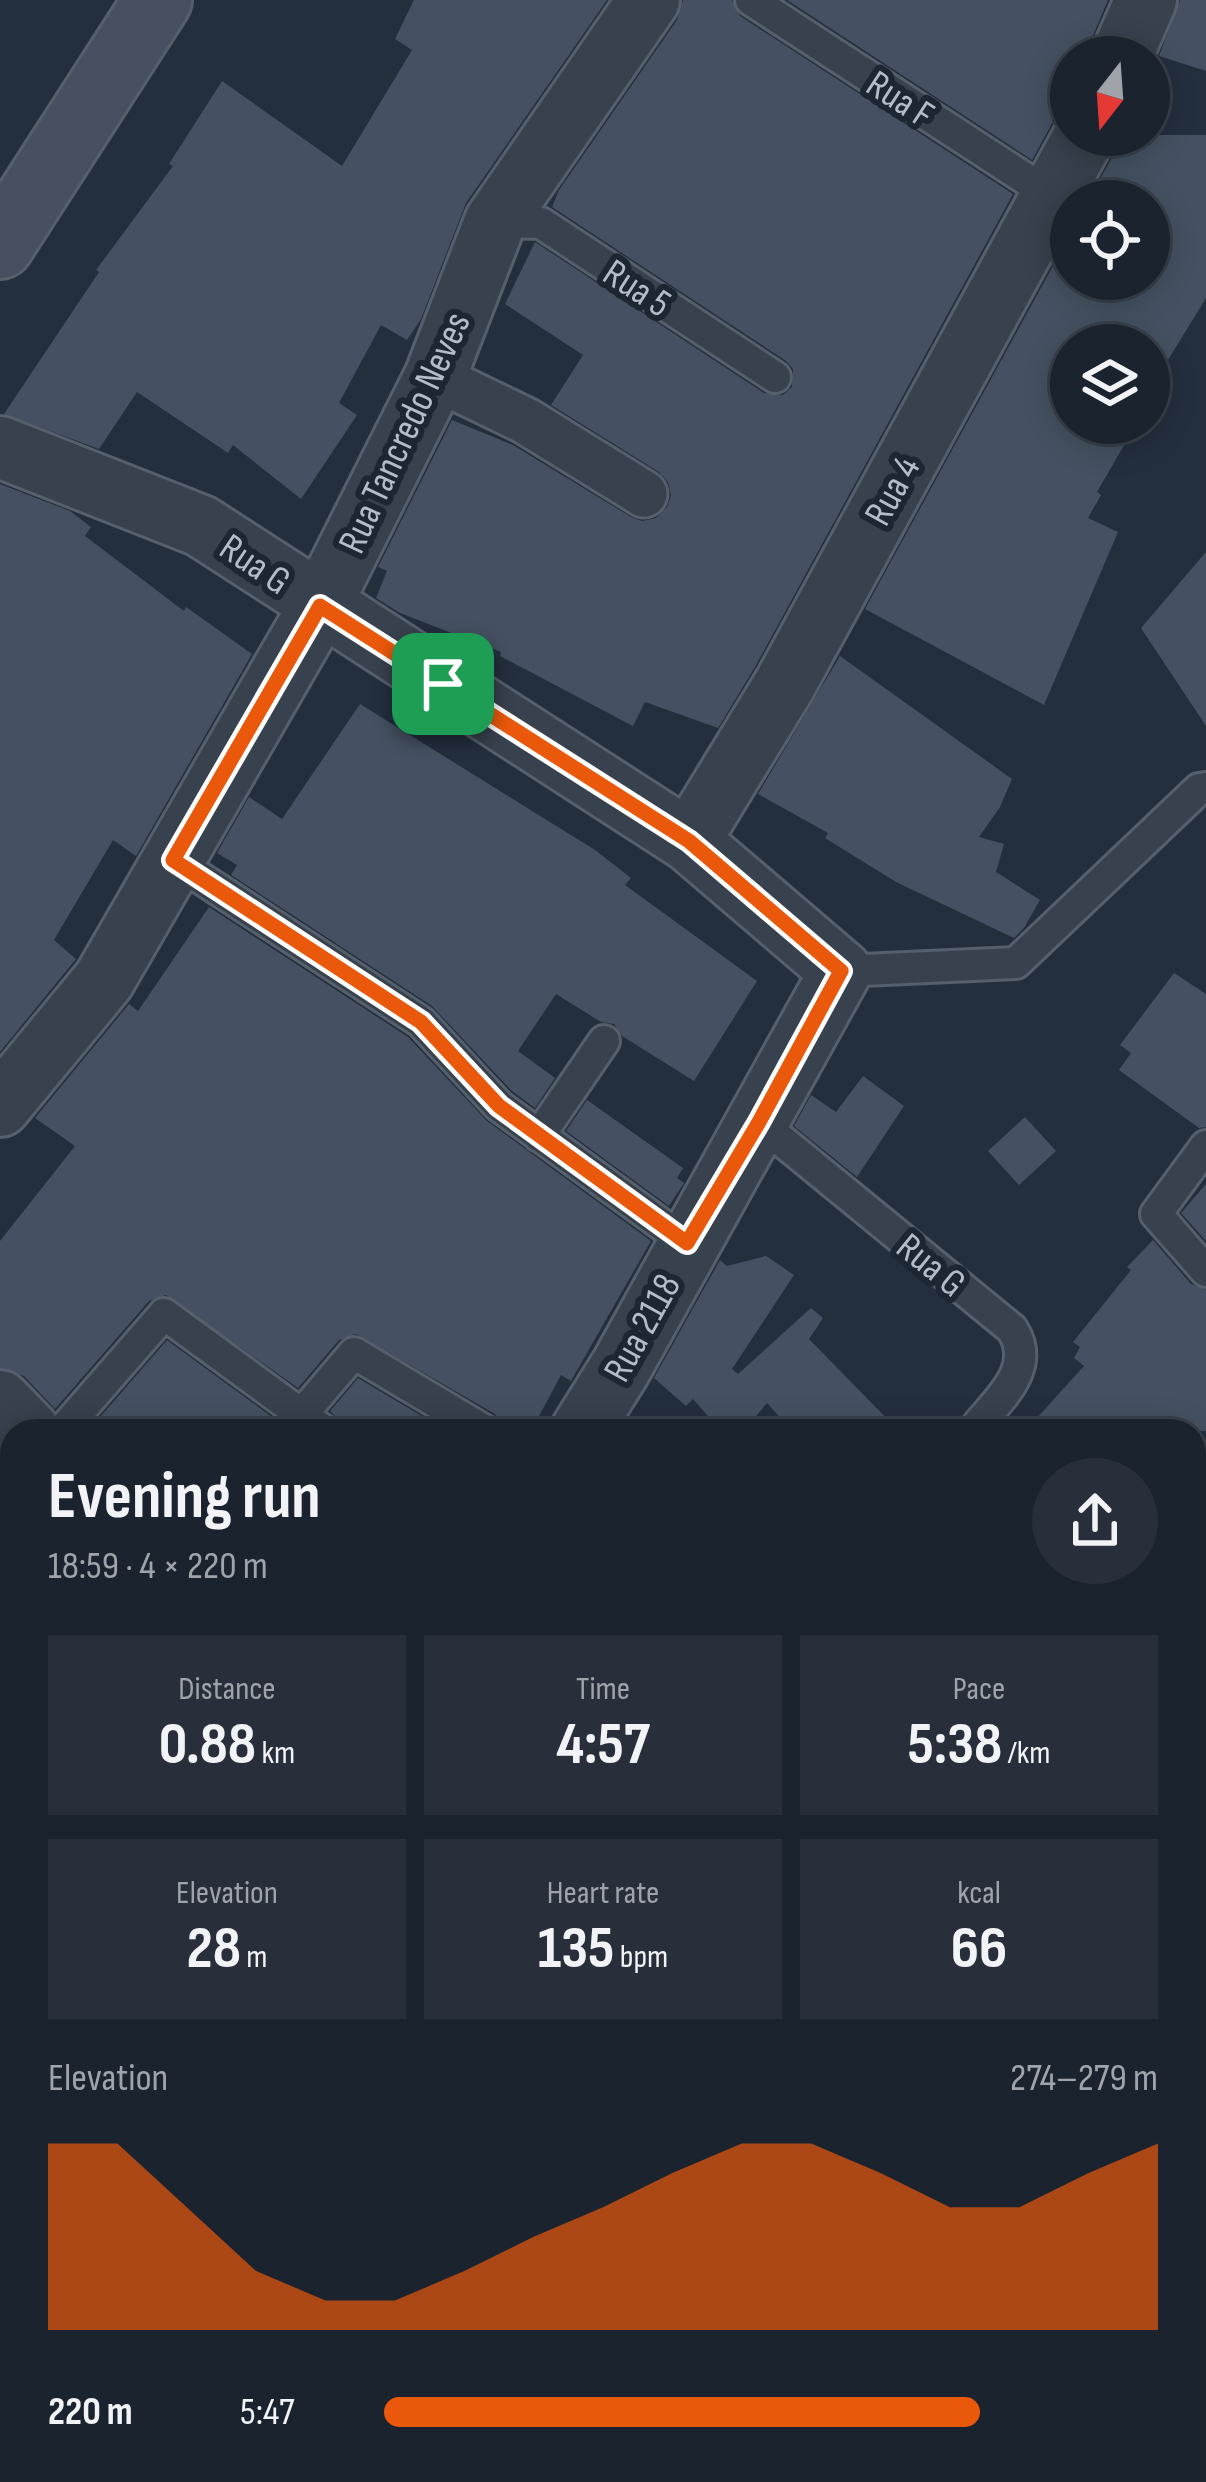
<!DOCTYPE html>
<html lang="en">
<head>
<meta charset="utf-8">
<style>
	:root { --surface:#1b232e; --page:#282f3a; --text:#f1f3f6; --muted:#a0a4aa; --line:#39404a; --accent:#ea580c }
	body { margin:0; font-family:"Sofia Sans Condensed",sans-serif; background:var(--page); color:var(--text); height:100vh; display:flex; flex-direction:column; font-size:45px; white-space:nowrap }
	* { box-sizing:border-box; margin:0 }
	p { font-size:39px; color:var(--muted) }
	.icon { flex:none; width:66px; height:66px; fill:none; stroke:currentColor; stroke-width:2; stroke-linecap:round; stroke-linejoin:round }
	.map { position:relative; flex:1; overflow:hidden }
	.sheet { position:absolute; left:0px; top:1419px; width:1206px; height:1065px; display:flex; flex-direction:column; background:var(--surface); border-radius:36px 36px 0 0; box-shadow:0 6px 30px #0003,0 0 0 3px var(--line) }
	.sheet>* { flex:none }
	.needle { width:78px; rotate:197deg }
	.controls { position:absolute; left:1050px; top:36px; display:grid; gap:24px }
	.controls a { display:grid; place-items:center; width:120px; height:120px; border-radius:50%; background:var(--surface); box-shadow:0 6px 30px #0003,0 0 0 3px var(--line); font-size:60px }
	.pin { position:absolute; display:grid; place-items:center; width:102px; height:102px; color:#fff; margin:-51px; border-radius:24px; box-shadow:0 6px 18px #0006 }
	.round { display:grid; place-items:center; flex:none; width:126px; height:126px; border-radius:63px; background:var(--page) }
	.head { display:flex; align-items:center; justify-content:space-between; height:204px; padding:0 48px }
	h1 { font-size:66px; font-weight:700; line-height:90px }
	.metrics { display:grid; grid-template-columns:repeat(3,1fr); gap:18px; height:204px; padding:12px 48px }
	.metrics div { display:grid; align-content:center; border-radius:0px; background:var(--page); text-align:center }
	.metrics b { font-size:60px; font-weight:700 }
	.metrics small { font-size:33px; font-weight:400 }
	.metrics p { font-size:33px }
	.chart { height:336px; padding:24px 48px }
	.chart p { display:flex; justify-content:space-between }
	.chart svg { width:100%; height:216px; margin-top:12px; fill:var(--accent); opacity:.7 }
	ul { padding:0 48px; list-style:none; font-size:39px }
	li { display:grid; grid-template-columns:192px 144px 1fr; align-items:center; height:90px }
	li i { height:30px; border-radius:15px; background:var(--accent) }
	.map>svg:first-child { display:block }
</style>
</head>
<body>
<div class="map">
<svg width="1206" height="2482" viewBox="0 0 1206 2482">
	<rect width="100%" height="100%" fill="#242f3e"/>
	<path fill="#455162" d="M414,0h193l-141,203 -45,116 -14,21 -26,-15 -42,78 18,12 -56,84 -68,-54 -5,8 -91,-61 -38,57 -95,-35 95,-142 -3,-2 77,-104 -4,-2 53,-83 120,85 70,-116 -17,-11z
		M683,0h49l8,16 273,178 -258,473 -37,61 -73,-26 -12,24 -133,-70 1,-4 -101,-39 -24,-15 11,-27 -9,-4 74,-147 61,25 118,72 11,4 14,-3 11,-11 4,-11 -3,-14 -9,-10 -108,-67 32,-50 -78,-51 30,-62 229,151 19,2 9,-8 1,-18 -7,-8 -234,-154 7,-17 118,-170z
		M787,0h321l-24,57h-13v47l-16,14 -23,42z
		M1180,0h26v71l-47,-15z
		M1119,135h87v163l-57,93v-46h-78v78h66l-40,69 4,3 -13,23 30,14 -74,173 -179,-96 206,-376v46h78v-78h-61l27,-49z
		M0,484l70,27 21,16 -6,9 99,75 2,-4 66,47 -116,202 -23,-16 -59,100 22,19 -76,93z
		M1206,552v174l-65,-98z
		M840,656l172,123 -12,28 -21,30 25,7 -8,28 44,28 -16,28 -10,10 -118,-56 -71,-44 3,-5 -70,-39z
		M360,704l235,146 36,28 -6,7 132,96 -63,100 -72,-45 -8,-12 -13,-2 -45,-28 -38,57 37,27 -20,30 -23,-17 -80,-85 -201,-131 6,-10 -20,-12 32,-56 33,22z
		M209,907l199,130 79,84 164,120 -80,140 -10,-6 -30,56h-27l-9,-17 -139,-80 -17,6 -41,48 -132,-93 -17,6 -94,108 -31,-33 -24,-8v-127l75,-95 -40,-28 94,-114 9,7z
		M1174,973l32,21v133l-7,1 -80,-58 12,-17 -11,-8z
		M863,1076l41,30 -47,71 -63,-51 17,-31 25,17z
		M587,1100l96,68 -6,10 7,5 -15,23 -103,-75z
		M1025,1117l31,34 -37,34 -31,-34z
		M1206,1184v57l-25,-28z
		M1153,1240l38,44 15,6v141h-181l59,-65 -10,-8 6,-11 -7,-5 58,-72 -4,-3z
		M766,1256l28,19 -62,94 6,5 73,-66 12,10 -14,21 90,92h-107l-25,-28 -23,28h-23l-28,-32 -7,7 -32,-28 66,-118 7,6z
		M167,1340l124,91h-203z
		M358,1378l89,53h-104l-2,-9 -11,-11z"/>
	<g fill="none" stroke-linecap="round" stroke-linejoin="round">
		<g stroke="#565f6c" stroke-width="36">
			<path id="service" d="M751,0l301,196
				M495,222l46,1 234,154
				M173,860l248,162 78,84 188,137
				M841,971l175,-8 183,-174 7,-1
				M759,1122l253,207c26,40 -15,71 -39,102
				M539,1136l65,-95
				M1206,1146l-50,68 50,57
				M302,1414l52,-61 131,78
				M62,1431l102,-117 160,117
				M0,1713l12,12
				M1194,1860l12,11
				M1194,2124l12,5
				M54,2482l8,-10
				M749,2482l10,-10"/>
		</g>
		<g stroke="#565f6c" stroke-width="51">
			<path id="pedestrian" d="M435,377l91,44 118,73"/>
		</g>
		<g stroke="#565f6c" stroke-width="66">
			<path id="minor" d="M1121,57l25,-57
				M0,447l201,79 488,315 152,130 -220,396 -40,64
				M689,841l96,-157 300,-549
				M0,1106l104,-126 216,-374 115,-229 60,-155 154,-222
				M0,1401l29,30
				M0,2157l12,15
				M0,2255l12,14
				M1194,2301l12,-19
				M177,2472l7,10
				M241,2472l8,10
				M1167,2472l8,10
				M1079,2482l7,-10"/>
		</g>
		<g stroke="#565f6c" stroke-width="72">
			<path id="secondary" d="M0,245l158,-245"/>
		</g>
		<use href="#service" stroke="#38414e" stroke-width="30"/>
		<use href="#pedestrian" stroke="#38414e" stroke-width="45"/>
		<use href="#minor" stroke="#38414e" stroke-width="60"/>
		<use href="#secondary" stroke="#465061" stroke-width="66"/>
	</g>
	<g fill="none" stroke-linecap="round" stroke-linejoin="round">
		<g stroke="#fff" stroke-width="24">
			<path id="route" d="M320,606l369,235 152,130 -82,151 -72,121 -188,-137 -78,-84 -248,-162z"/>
		</g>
		<use href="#route" stroke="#ea580c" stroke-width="15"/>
	</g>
	<g text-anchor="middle" stroke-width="12" stroke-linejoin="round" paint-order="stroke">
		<g font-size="39" fill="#b4bcc9" stroke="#1d2633">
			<text transform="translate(901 98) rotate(33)" y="14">Rua F</text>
			<text transform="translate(638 287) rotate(33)" y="14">Rua 5</text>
			<text transform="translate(403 432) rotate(-65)" y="14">Rua Tancredo Neves</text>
			<text transform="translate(891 490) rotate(-61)" y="14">Rua 4</text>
			<text transform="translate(256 563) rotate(34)" y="14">Rua G</text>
			<text transform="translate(932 1264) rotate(39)" y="14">Rua G</text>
			<text transform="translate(641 1327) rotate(-61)" y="14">Rua 2118</text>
		</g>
	</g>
</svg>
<div class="controls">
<a><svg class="needle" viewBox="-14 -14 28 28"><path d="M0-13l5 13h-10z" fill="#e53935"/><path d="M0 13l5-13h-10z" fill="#a0a4aa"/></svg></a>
<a><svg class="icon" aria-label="locate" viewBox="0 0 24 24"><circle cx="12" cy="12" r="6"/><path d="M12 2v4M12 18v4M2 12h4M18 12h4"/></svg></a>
<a><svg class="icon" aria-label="layers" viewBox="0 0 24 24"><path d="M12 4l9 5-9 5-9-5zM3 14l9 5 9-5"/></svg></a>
</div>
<div class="pin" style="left:443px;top:684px;background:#1e9e55"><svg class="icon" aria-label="arrive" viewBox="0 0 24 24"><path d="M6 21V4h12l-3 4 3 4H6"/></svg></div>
<section class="sheet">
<div class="head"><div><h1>Evening run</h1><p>18:59 · 4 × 220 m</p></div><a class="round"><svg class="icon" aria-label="share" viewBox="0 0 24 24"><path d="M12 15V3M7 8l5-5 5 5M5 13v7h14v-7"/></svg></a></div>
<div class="metrics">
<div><p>Distance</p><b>0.88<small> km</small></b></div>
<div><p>Time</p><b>4:57</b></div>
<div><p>Pace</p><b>5:38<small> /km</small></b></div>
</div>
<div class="metrics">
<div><p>Elevation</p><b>28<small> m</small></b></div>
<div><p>Heart rate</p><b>135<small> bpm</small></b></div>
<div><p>kcal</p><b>66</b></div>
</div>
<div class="chart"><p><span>Elevation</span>274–279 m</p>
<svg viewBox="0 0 160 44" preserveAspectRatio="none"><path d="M0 44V6L10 6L20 19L30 32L40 38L50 38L60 32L70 25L80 19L90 12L100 6L110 6L120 12L130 19L140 19L150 12L160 6V44z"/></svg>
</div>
<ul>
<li><b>220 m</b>5:47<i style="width:77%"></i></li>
</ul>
</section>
</div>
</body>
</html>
